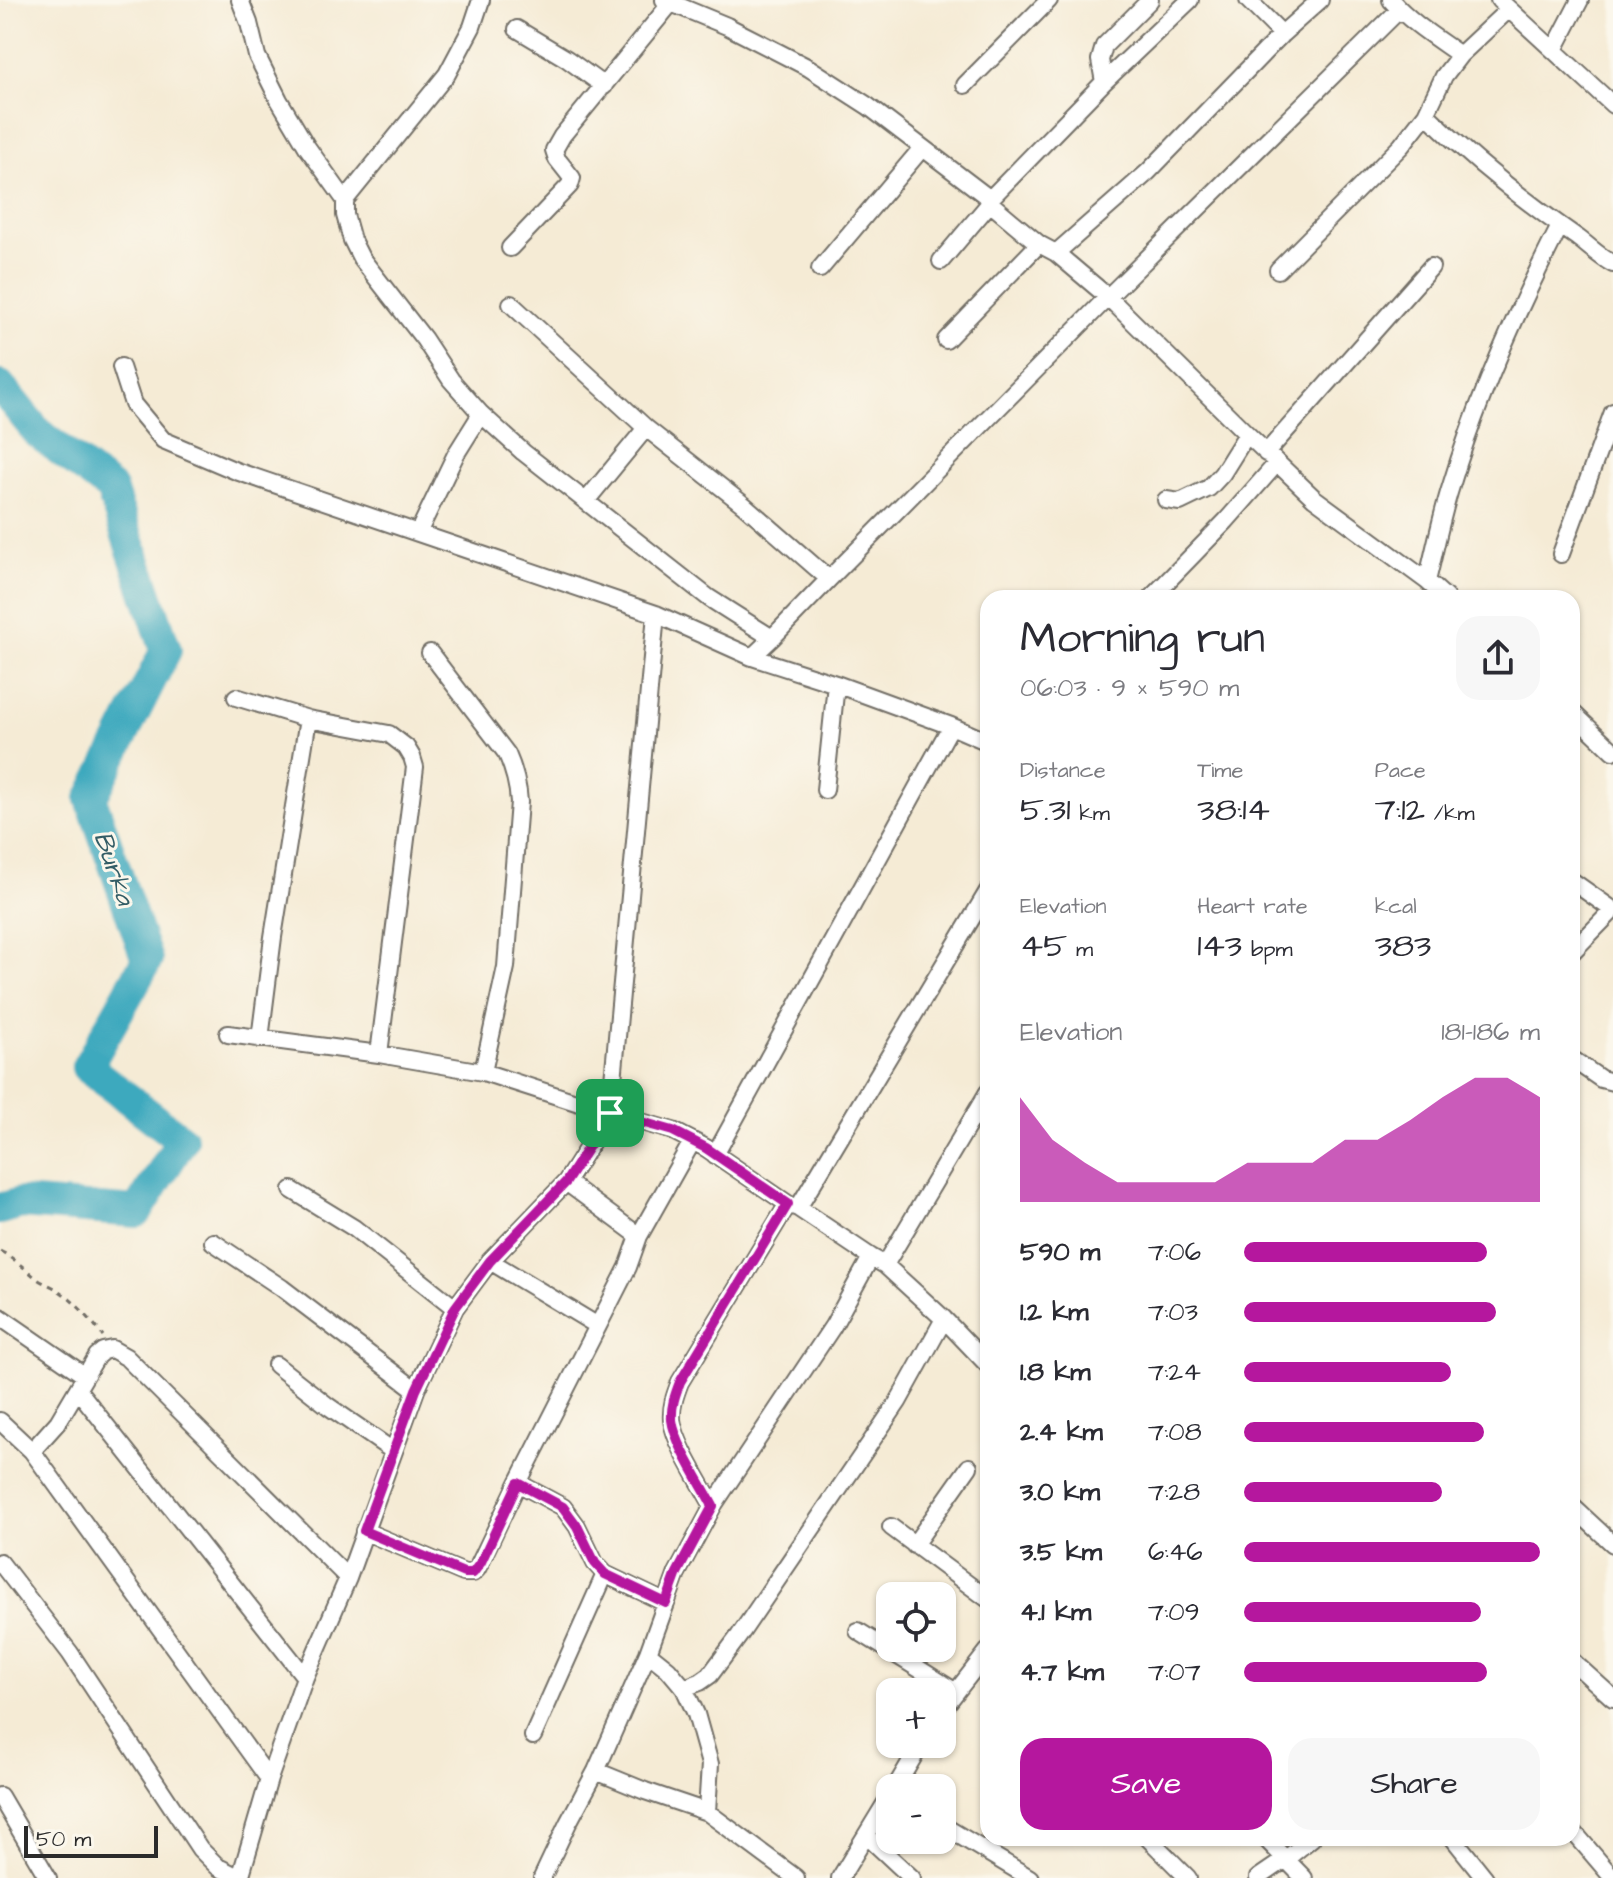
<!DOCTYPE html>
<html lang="en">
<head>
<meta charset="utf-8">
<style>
	:root { --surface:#fff; --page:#f7f7f7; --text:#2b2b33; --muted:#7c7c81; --accent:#b5179e }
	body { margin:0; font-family:"Architects Daughter",sans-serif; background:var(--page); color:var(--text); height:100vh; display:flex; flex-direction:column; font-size:30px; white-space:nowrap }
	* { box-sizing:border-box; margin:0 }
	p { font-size:26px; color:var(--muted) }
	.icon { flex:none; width:44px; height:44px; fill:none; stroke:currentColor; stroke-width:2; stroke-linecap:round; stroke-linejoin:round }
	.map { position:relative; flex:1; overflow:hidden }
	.panel { position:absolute; left:980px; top:590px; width:600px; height:1256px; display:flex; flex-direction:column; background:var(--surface); border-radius:24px; box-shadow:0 2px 6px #0004 }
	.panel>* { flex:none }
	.controls { position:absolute; left:876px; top:1582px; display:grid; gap:16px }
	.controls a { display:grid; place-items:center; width:80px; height:80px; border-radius:16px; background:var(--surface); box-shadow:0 2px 6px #0004; font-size:40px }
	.scale { position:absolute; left:24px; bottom:20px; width:134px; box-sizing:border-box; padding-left:8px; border:4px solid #2b2b2b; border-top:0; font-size:22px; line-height:28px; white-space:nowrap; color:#2b2b2b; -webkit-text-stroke:6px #fbf7ec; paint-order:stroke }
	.pin { position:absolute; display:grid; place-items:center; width:68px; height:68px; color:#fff; margin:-34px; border-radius:16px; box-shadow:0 4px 12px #0006 }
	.round { display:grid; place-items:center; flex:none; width:84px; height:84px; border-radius:24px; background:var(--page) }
	.summary { display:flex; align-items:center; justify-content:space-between; height:136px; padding:0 40px }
	h1 { font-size:44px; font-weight:600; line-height:60px }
	.stats { display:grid; grid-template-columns:repeat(3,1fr); gap:12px; height:136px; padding:8px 40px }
	.stats div { display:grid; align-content:center }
	.stats b { font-size:34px; font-weight:600 }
	.stats small { font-size:22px; font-weight:400 }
	.stats p { font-size:22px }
	.chart { height:224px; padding:16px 40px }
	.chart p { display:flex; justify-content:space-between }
	.chart svg { width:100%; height:144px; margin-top:8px; fill:var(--accent); opacity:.7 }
	.cta { display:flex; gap:16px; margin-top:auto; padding:16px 40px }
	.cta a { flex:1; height:92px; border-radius:24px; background:var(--accent); color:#fff; font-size:32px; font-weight:600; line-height:92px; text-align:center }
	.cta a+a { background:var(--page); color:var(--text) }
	ul { padding:0 40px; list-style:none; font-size:26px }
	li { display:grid; grid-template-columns:128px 96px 1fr; align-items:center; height:60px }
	li i { height:20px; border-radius:10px; background:var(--accent) }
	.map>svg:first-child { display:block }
</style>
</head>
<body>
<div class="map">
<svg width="1613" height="1878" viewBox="0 0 1613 1878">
	<rect width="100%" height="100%" fill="#fbf7ec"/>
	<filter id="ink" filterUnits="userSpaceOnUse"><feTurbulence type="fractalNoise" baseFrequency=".0125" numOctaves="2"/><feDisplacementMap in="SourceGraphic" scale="16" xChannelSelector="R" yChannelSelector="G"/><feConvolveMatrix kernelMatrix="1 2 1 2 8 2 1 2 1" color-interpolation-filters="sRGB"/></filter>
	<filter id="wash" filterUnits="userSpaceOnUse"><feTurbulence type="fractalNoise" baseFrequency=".006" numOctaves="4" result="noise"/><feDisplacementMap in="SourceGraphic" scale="32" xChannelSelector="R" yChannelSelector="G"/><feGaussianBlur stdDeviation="1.8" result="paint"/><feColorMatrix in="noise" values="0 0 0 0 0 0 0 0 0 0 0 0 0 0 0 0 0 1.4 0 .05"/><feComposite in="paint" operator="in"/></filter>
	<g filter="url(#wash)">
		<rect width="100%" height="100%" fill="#f5ebd5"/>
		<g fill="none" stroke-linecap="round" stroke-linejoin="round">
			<path stroke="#3ea9be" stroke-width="32" d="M0,386l38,47 73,56 55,161 -75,149 56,161 -60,107 95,73 -45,72 -116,-9 -21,6"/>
		</g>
	</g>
	<g filter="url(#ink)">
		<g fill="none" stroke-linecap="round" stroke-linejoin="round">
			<g stroke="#726e66" stroke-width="20">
				<path id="street" d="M240,0l9,23 8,33 22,44 28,47 38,53v15l7,25 9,18 63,81 27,41 30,34 42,38 186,146 63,40
					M664,0l63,26 82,42 59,38 122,93v4l49,41 17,9 52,44 139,137 67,64 113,83 19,17
					M1248,0l34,34
					M1391,0c19,22 45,38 69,55
					M1499,0l114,105
					M517,29l50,30 37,27
					M1554,50l26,-50
					M1104,82l-4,-22 4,-14 46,-46
					M965,85l84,-85
					M1426,114c47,46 98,87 152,124 12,9 22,19 35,26
					M990,199l114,-117 86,-82
					M345,200l102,-126 25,-47 9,-27
					M510,248l60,-63 2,-7 -15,-19 -3,-9 8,-14 109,-133
					M1056,253l92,-81 134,-138 38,-34
					M941,261l49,-58
					M820,269l102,-121
					M1278,270l123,-124 25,-32 18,-38 16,-21 48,-45
					M511,304l135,124 98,77 85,74
					M946,340l93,-96
					M121,367l12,37 30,36 73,31 420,143 96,43 84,27 115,42 37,16
					M1266,453l165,-186
					M1166,500l14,2 29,-14 13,-14 25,-40
					M586,501l60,-73
					M418,533l38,-79 25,-40
					M1561,554l52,-142
					M1427,581c8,-31 14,-64 24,-95 27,-90 66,-176 109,-260
					M1151,598l75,-77 51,-58
					M430,653l77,101c7,16 11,30 12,48l-13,165 -23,105
					M752,657l20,-19 57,-59 279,-282 291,-287
					M236,697l72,22 81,15 17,13 6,10 3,10 -36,287
					M1572,712l41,39
					M825,790l11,-106
					M1572,881l41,29
					M1572,952l41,-42
					M228,1034l151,20 104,18 127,41 63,18 33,17 82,56 10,4 73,49 14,8 59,54 44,46
					M260,1039l13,-102 35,-218
					M1572,1059l29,20 12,3
					M715,1155l236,-429
					M566,1182l73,54
					M292,1190l62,38 101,80
					M798,1208l190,-317
					M213,1242l69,46 134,102
					M490,1261l108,65
					M885,1265l103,-173
					M0,1317l84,58
					M276,1365l52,41 65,45
					M78,1390l227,287
					M0,1421l32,30 237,328
					M32,1451l26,-29 39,-66 6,-5 9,-2 14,8 222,221
					M518,1483l45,24 14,19 18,37 10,11 61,29
					M713,1506c-12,-23 -38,-62 -41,-86 -1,-14 3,-25 8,-38l108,-178
					M1572,1506l41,38
					M891,1527l97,72
					M364,1531l100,42h9l4,-4 41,-86 110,-216 11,-31 53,-94
					M914,1545l55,-78
					M0,1562l70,91 130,196 18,18 22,11
					M858,1631l98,61
					M648,1653l20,16 16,19 12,26 14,50 -3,48
					M1572,1661l41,37
					M684,1688l16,-6 10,-7 29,-39 159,-234 46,-83
					M942,1710l46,-59
					M533,1736l72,-162
					M596,1771l49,20 62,21 89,66
					M895,1788l26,-44
					M0,1796l48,82
					M942,1825l88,53
					M1572,1830l41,48
					M866,1835l46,43
					M1148,1838l40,40
					M1265,1838l39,40
					M1453,1838l32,40
					M240,1878l29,-99 36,-102 43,-99 68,-188 39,-82 35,-47 76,-79 44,-69 46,-499
					M542,1878l26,-55 28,-52 52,-118 29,-80 36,-67 120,-180 38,-69
					M840,1878l50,-82
					M1258,1878l28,-19 26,-21"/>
			</g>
			<path stroke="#726e66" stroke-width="3" stroke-dasharray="6 6" stroke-linecap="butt" d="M0,1251c14,7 24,17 36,27 5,4 11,6 17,9 20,12 36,30 50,49"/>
			<use href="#street" stroke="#fff" stroke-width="16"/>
		</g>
	</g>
	<g fill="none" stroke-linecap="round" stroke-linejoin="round" filter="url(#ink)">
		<g stroke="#fff" stroke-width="16">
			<path id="route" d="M610,1113l63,18 33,17 82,56 -108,178c-5,13 -9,24 -8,38 3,24 29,63 41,86l-36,67 -11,30 -61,-29 -10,-11 -18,-37 -14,-19 -45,-24 -37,79 -8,11h-9l-100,-42 52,-141 39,-82 35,-47 76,-79z"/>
		</g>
		<use href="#route" stroke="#b5179e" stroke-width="10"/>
	</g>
	<g text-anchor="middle" stroke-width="6" stroke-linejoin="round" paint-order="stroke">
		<g font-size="26" font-style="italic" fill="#335d66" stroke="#fbf7ec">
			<text transform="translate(115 868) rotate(71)" y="9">Burka</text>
		</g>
	</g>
</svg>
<div class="controls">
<a><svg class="icon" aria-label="locate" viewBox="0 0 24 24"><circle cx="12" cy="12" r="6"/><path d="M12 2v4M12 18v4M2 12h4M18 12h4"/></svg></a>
<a>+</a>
<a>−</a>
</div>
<div class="scale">50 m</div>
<div class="pin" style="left:610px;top:1113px;background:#1e9e55"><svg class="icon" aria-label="arrive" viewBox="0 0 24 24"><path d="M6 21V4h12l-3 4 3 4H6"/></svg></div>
<section class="panel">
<div class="summary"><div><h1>Morning run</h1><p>06:03 · 9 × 590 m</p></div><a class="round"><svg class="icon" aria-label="share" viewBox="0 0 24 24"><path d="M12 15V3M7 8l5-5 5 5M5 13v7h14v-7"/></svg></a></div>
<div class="stats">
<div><p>Distance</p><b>5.31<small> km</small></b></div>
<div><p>Time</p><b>38:14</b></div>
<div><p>Pace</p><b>7:12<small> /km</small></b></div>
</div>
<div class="stats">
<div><p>Elevation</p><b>45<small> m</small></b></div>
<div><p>Heart rate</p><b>143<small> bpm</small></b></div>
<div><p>kcal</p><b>383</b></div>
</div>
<div class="chart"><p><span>Elevation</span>181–186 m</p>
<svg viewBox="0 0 160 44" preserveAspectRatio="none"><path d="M0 44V12L10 25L20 32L30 38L40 38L50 38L60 38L70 32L80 32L90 32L100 25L110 25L120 19L130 12L140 6L150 6L160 12V44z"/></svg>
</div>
<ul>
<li><b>590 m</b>7:06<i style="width:82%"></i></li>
<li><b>1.2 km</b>7:03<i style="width:85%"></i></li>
<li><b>1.8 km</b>7:24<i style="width:70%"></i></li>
<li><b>2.4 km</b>7:08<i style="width:81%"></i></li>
<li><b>3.0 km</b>7:28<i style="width:67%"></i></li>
<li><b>3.5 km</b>6:46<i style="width:100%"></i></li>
<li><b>4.1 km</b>7:09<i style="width:80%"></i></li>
<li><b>4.7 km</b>7:07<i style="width:82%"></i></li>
</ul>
<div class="cta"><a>Save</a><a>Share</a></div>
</section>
</div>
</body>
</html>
